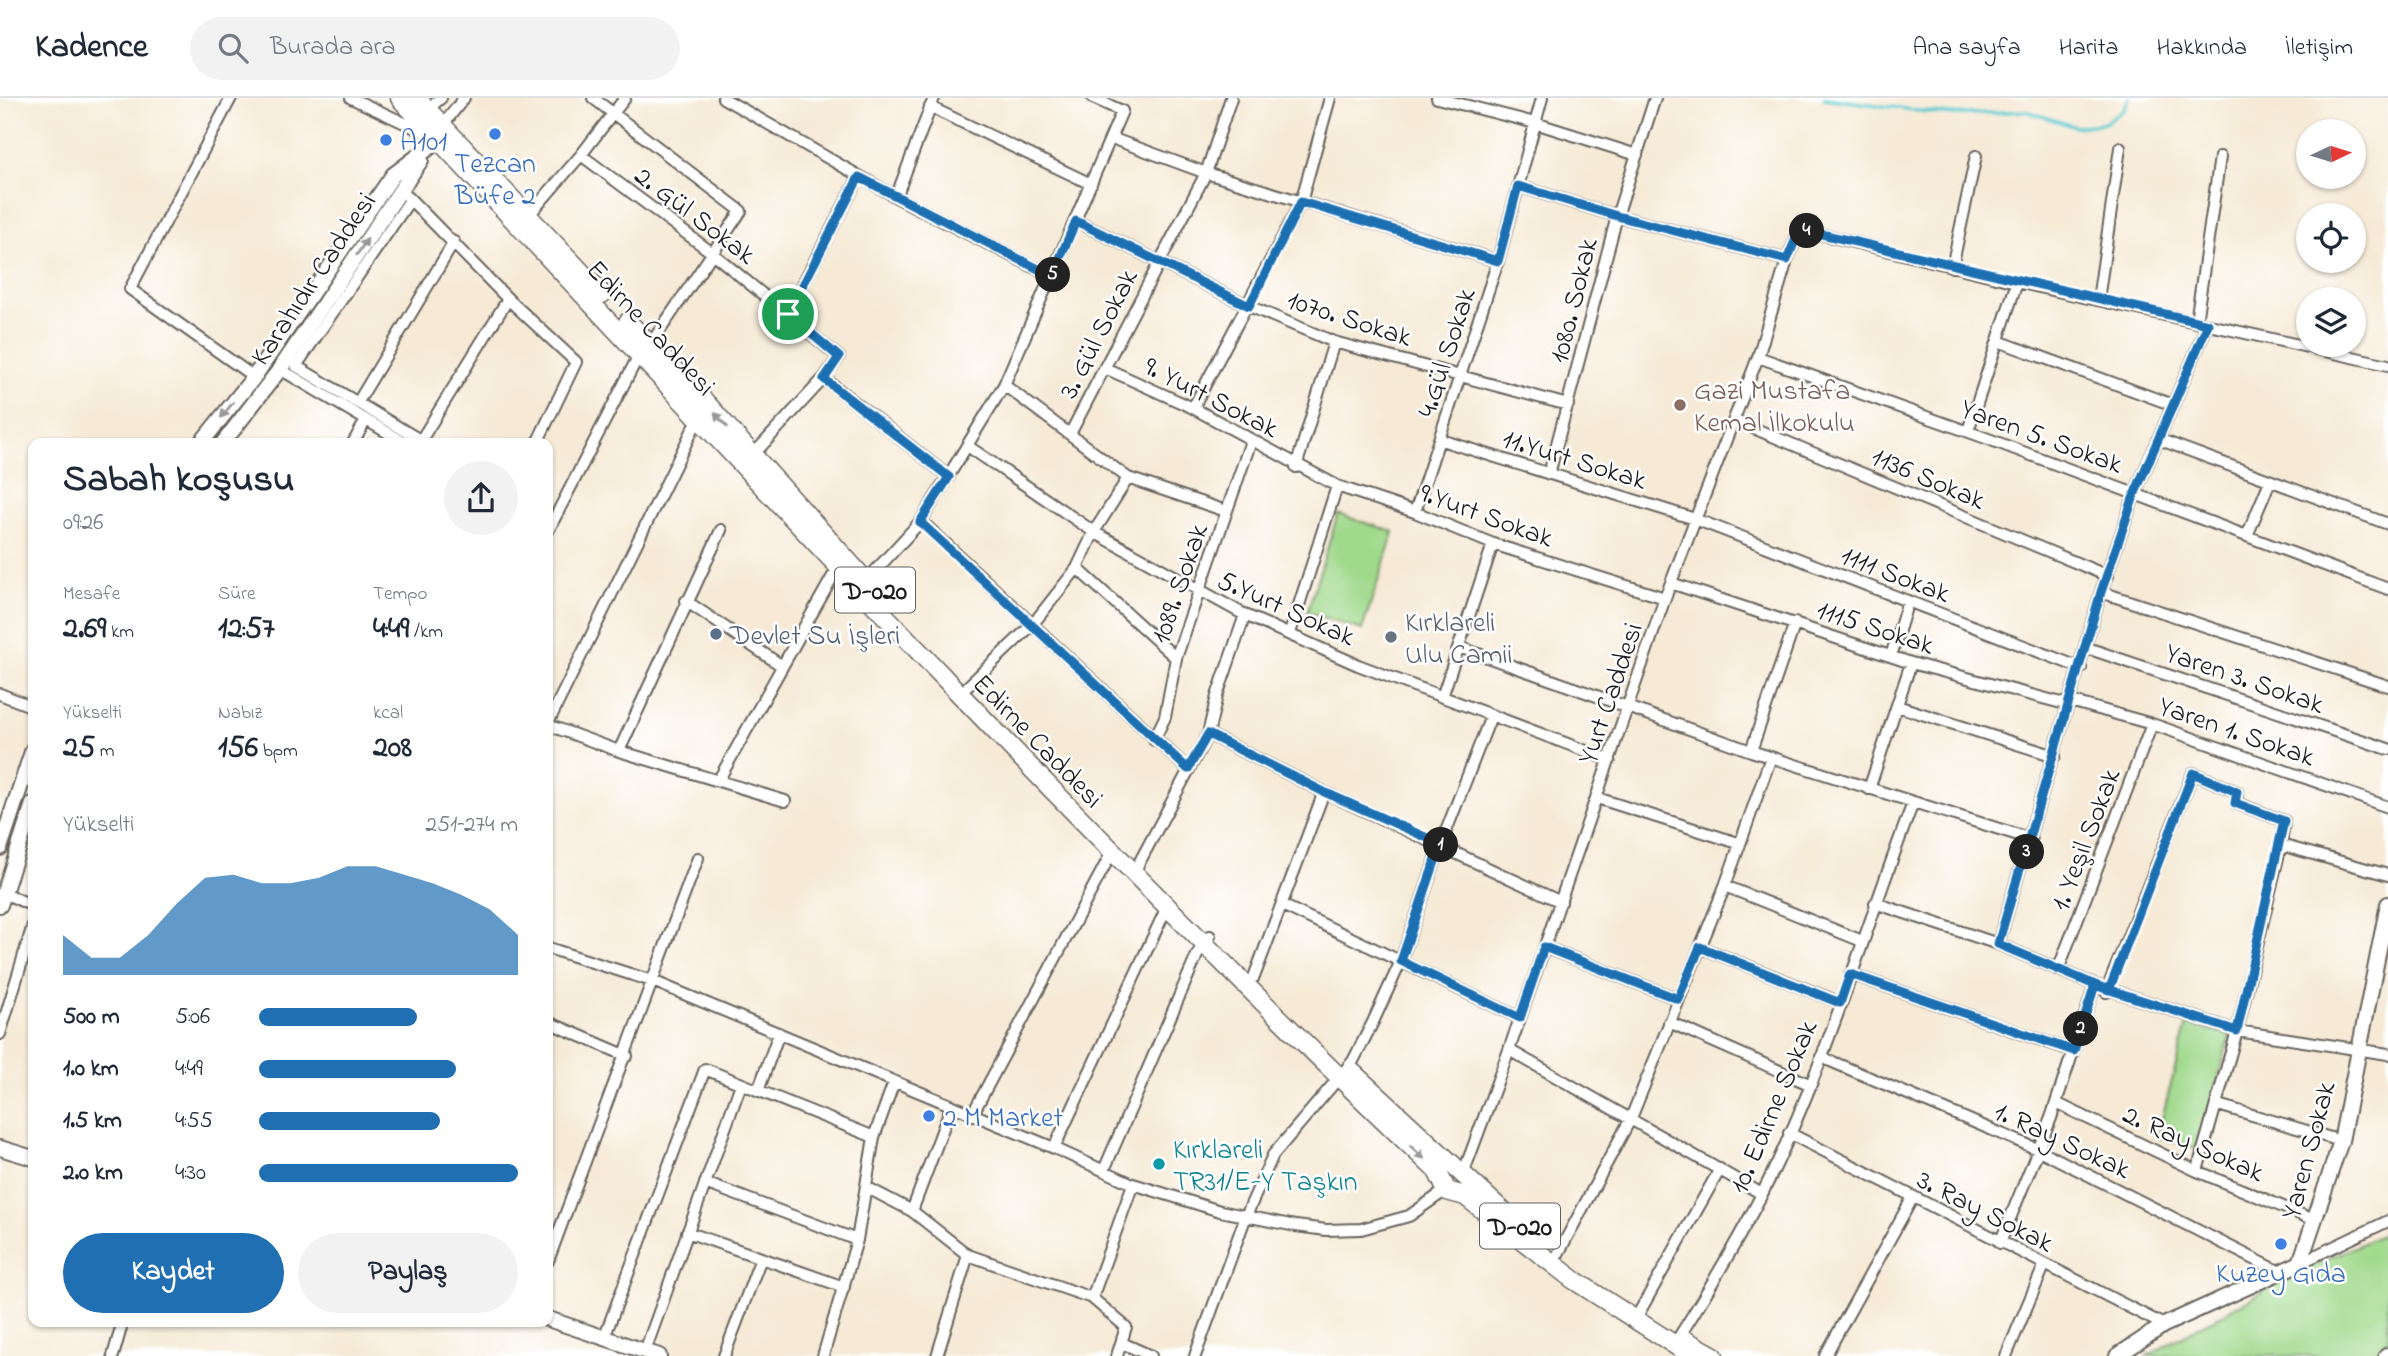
<!DOCTYPE html>
<html lang="tr">
<head>
<meta charset="utf-8">
<style>
	:root { --surface:#fff; --page:#f2f2f3; --text:#1f2937; --muted:#747a83; --line:#e0e1e3; --accent:#1f6fb2 }
	body { margin:0; font-family:"Indie Flower",sans-serif; background:var(--page); color:var(--text); height:100vh; display:flex; flex-direction:column; font-size:26px; white-space:nowrap }
	* { box-sizing:border-box; margin:0 }
	p { font-size:23px; color:var(--muted) }
	.icon { flex:none; width:38px; height:38px; fill:none; stroke:currentColor; stroke-width:2; stroke-linecap:round; stroke-linejoin:round }
	.map { position:relative; flex:1; overflow:hidden }
	.sheet { position:absolute; left:28px; top:340px; width:525px; height:889px; display:flex; flex-direction:column; background:var(--surface); border-radius:14px; box-shadow:0 2px 5px #0004 }
	.sheet>* { flex:none }
	.needle { width:46px; rotate:86deg }
	.tools { position:absolute; left:2296px; top:21px; display:grid; gap:14px }
	.tools a { display:grid; place-items:center; width:70px; height:70px; border-radius:50%; background:var(--surface); box-shadow:0 2px 5px #0004; font-size:35px }
	.pin { position:absolute; display:grid; place-items:center; width:60px; height:60px; color:#fff; margin:-30px; border:4px solid #fff; border-radius:50%; box-shadow:0 2px 7px #0007 }
	.km { position:absolute; width:35px; height:35px; margin:-18px; border-radius:50%; background:#222; color:#fff; font-size:19px; line-height:35px; text-align:center }
	.round { display:grid; place-items:center; flex:none; width:74px; height:74px; border-radius:37px; background:var(--page) }
	.head { display:flex; align-items:center; justify-content:space-between; height:119px; padding:0 35px }
	h1 { font-size:38px; font-weight:700; line-height:52px }
	.stats { display:grid; grid-template-columns:repeat(3,1fr); gap:10px; height:119px; padding:7px 35px }
	.stats div { display:grid; align-content:center }
	.stats b { font-size:30px; font-weight:700 }
	.stats small { font-size:19px; font-weight:400 }
	.stats p { font-size:19px }
	.chart { height:196px; padding:14px 35px }
	.chart p { display:flex; justify-content:space-between }
	.chart svg { width:100%; height:126px; margin-top:7px; fill:var(--accent); opacity:.7 }
	.action { display:flex; gap:14px; margin-top:auto; padding:14px 35px }
	.action a { flex:1; height:80px; border-radius:42px; background:var(--accent); color:#fff; font-size:28px; font-weight:700; line-height:80px; text-align:center }
	.action a+a { background:var(--page); color:var(--text) }
	ul { padding:0 35px; list-style:none; font-size:23px }
	li { display:grid; grid-template-columns:112px 84px 1fr; align-items:center; height:52px }
	li i { height:18px; border-radius:9px; background:var(--accent) }
	header { display:flex; align-items:center; gap:42px; box-sizing:border-box; height:98px; padding:0 35px; background:var(--surface); border-bottom:2px solid var(--line) }
	header strong { font-size:33px }
	nav { display:flex; gap:38px; margin-inline-start:auto; font-size:24px }
	.search { width:490px; height:63px; background:var(--page); display:flex; align-items:center; gap:18px; box-sizing:border-box; padding:0 24px; border-radius:38px; color:var(--muted); font-size:26px }
	.map>svg:first-child { display:block }
</style>
</head>
<body>
<header>
<strong>Kadence</strong>
<div class="search"><svg class="icon" aria-label="search" viewBox="0 0 24 24"><circle cx="10" cy="10" r="6"/><path d="M15 15l6 6"/></svg>Burada ara</div>
<nav><a>Ana sayfa</a><a>Harita</a><a>Hakkında</a><a>İletişim</a></nav>
</header>
<div class="map">
<svg width="2388" height="1258" viewBox="0 0 2388 1258">
	<rect width="100%" height="100%" fill="#fff"/>
	<filter id="ink" filterUnits="userSpaceOnUse"><feTurbulence type="fractalNoise" baseFrequency=".0143" numOctaves="2"/><feDisplacementMap in="SourceGraphic" scale="14" xChannelSelector="R" yChannelSelector="G"/><feConvolveMatrix kernelMatrix="1 2 1 2 8 2 1 2 1" color-interpolation-filters="sRGB"/></filter>
	<filter id="wash" filterUnits="userSpaceOnUse"><feTurbulence type="fractalNoise" baseFrequency=".00686" numOctaves="4" result="noise"/><feDisplacementMap in="SourceGraphic" scale="28" xChannelSelector="R" yChannelSelector="G"/><feGaussianBlur stdDeviation="1.57" result="paint"/><feColorMatrix in="noise" values="0 0 0 0 0 0 0 0 0 0 0 0 0 0 0 0 0 1.4 0 .05"/><feComposite in="paint" operator="in"/></filter>
	<g filter="url(#wash)">
		<rect width="100%" height="100%" fill="#f6ead6"/>
		<path fill="#a0d98c" stroke="#5e7a54" stroke-width="2" d="M1338,416l56,18 -32,98 -55,-18z
			M2187,926l43,11 -31,114 -42,-12z
			M2388,1134v115l-21,9h-220l153,-85z"/>
		<g fill="none" stroke-linecap="round" stroke-linejoin="round">
			<path stroke="#5dcad0" stroke-width="3.5" d="M1824,0l126,17 76,-4 50,16 29,-4 19,-14 5,-11"/>
		</g>
	</g>
	<g filter="url(#ink)">
		<g fill="none" stroke-linecap="round" stroke-linejoin="round">
			<g stroke="#68645d" stroke-width="14">
				<path id="minor" d="M231,0l-101,191 124,88
					M351,0l77,36
					M593,0l148,113 -91,134
					M723,0l173,99 38,-99
					M1437,0l98,25 102,32
					M930,9l161,77
					M427,12l14,-12
					M443,27l21,-27
					M1111,40l95,35 292,88
					M581,57l44,-57
					M1518,88l99,30 170,44
					M408,99l100,102 68,63 -39,81
					M896,99l157,80
					M410,102l-114,166 129,77
					M529,117l52,-60 130,97 128,105 -15,21 -71,77
					M1076,123l173,85 85,36 234,63
					M1952,169l24,-111
					M2017,184l371,83
					M2098,202l22,-152
					M787,216l72,-137
					M2196,224l24,-165
					M1998,243l175,64
					M1758,259l225,80 405,152
					M1105,270l88,40 144,78 78,26 78,32 172,54
					M280,271l125,74
					M824,280l125,99
					M1004,287l124,93 98,33
					M358,304l96,-160
					M1193,310l108,-206 29,-104
					M1734,322l374,156
					M1070,336l136,-261 25,-75
					M2158,341l230,85
					M421,342l87,-141
					M1441,342l254,79 386,149
					M353,345l13,-23
					M969,349l125,85 151,83 113,50 252,95
					M1296,369l38,-125
					M1549,376l68,-258 38,-118
					M1415,414l83,-251 44,-163
					M921,423l267,248
					M548,433l92,-178
					M2247,438l23,-55
					M1077,470l99,90
					M866,483l55,-60 83,-136 118,-274 -29,-13
					M1671,485l240,80 158,42
					M2101,494l287,94
					M686,503l96,65
					M1290,535l47,-147
					M1459,549l292,104 280,88
					M2087,550l301,101
					M1891,558l17,-55
					M968,588l65,-62 44,-56 17,-36 34,-54
					M0,596l33,13
					M1442,599l51,-153
					M2070,603l82,23 236,83
					M1897,608l158,50
					M548,625l146,-296
					M548,627l71,26 166,50
					M1208,636l116,58 237,110
					M1154,642l11,-23 11,-59 75,-217
					M619,653l102,-221
					M1751,653l44,-128
					M718,683l115,-205
					M1869,691l42,-126
					M1597,700l141,45
					M1138,767l70,-131 9,-38 28,-81
					M1725,788l137,55
					M4,795l29,13
					M1875,805l123,41 97,41 142,46 151,23
					M1282,807l238,113
					M1998,846l103,-352 34,-99 73,-169
					M1544,849l134,52
					M1700,849l141,56
					M548,850l107,34 399,166 79,36 87,27 76,15 30,4 35,-1 48,-13 37,-26
					M2058,872l94,-246
					M1850,876l223,77
					M1254,879l70,-185
					M2106,894l87,-219 44,19 -1,11 48,18 -3,24
					M548,924l79,34
					M1669,924l140,62
					M0,936l33,-109
					M1509,952l253,144
					M1821,959l216,92 243,123
					M758,993l21,-58
					M2056,1005l141,68 117,49
					M2218,1007l123,36
					M972,1017l140,-263
					M1789,1035l375,192
					M1054,1050l113,-241
					M1104,1072l94,-217 12,-17
					M2197,1073l40,-140 44,-186 107,30
					M1463,1076l46,-124 156,-452 93,-241 29,-97 13,-31 217,53 -49,149
					M705,1085l152,57
					M866,1089l46,24 39,-104
					M912,1113l56,44
					M687,1134l157,55
					M2000,1145l51,-125 44,-133
					M1558,1156l73,-136 94,-232 46,-129
					M548,1163l150,-403
					M2300,1165l88,-42
					M1640,1213l80,-142
					M1679,1239c29,-46 58,-95 83,-143 63,-124 101,-261 151,-391
					M604,1240l101,-269 169,68
					M1122,1245l29,13
					M645,1253l96,-267
					M113,1258l10,-35
					M724,1258l37,-98
					M823,1258l34,-116 17,-103 20,-55
					M937,1258l31,-101 124,43
					M1117,1258l9,-29 -34,-29 41,-114
					M1195,1258l51,-140 27,-61 80,-94 20,-39 28,-61 40,-117 50,-128
					M1825,1258l88,-159
					M2006,1258l38,-90"/>
			</g>
			<g stroke="#68645d" stroke-width="18">
				<path id="tertiary" d="M201,345l53,-66 139,-202 41,-31
					M223,345l57,-74 141,-209
					M0,750l33,-99
					M0,807l33,-101
					M0,1050l33,10
					M548,1221l111,37
					M2117,1258l47,-31 136,-62 41,-122 47,-237"/>
			</g>
			<g stroke="#68645d" stroke-width="19">
				<path id="secondary" d="M2387,1258h1"/>
			</g>
			<g stroke="#68645d" stroke-width="21">
				<path id="trunk" d="M400,0c339,364 676,730 1037,1073l10,20 18,5 109,84 118,76
					M419,3l183,193
					M628,224l79,82 167,186
					M1352,974l154,142
					M1683,1241l31,17"/>
			</g>
			<use href="#minor" stroke="#fff" stroke-width="10"/>
			<use href="#tertiary" stroke="#fff" stroke-width="14"/>
			<use href="#secondary" stroke="#fff" stroke-width="16"/>
			<use href="#trunk" stroke="#fff" stroke-width="18"/>
		</g>
		<defs><path id="oneway-solid" d="M-6-.8H1V-3.2L6.5 0L1 3.2V.8H-6Z" transform="scale(1.75)"/></defs>
		<g fill="#999">
			<use href="#oneway-solid" transform="translate(362 149) rotate(-56)"/>
			<use href="#oneway-solid" transform="translate(227 312) rotate(129)"/>
			<use href="#oneway-solid" transform="translate(721 322) rotate(-132)"/>
			<use href="#oneway-solid" transform="translate(1417 1054) rotate(43)"/>
		</g>
	</g>
	<g fill="none" stroke-linecap="round" stroke-linejoin="round" filter="url(#ink)">
		<g stroke="#fff" stroke-width="14">
			<path id="route" d="M788,216l51,43 -15,22 125,98 -29,45 268,247 20,-35 116,58 117,52 -40,117 119,57 24,-71 134,52 22,-52 140,56 10,-29 224,77 21,-66 14,5 84,-217 44,19 -2,11 49,18 -47,210 -142,-46 -97,-41 103,-352 34,-99 73,-169 -408,-95 -13,31 -170,-44 -99,-30 -20,75 -197,-59 -52,104 -173,-85 -24,55 -193,-99 -71,137"/>
		</g>
		<use href="#route" stroke="#1f6fb2" stroke-width="9"/>
	</g>
	<g fill="#3f7fe0" stroke="#fff" stroke-width="2.5">
		<circle cx="495" cy="36" r="7"/>
		<circle cx="386" cy="42" r="7"/>
		<circle cx="929" cy="1018" r="7"/>
		<circle cx="2281" cy="1146" r="7"/>
	</g>
	<circle fill="#8d6e63" stroke="#fff" stroke-width="2.5" cx="1680" cy="307" r="7"/>
	<circle fill="#5c6f8a" stroke="#fff" stroke-width="2.5" cx="716" cy="536" r="7"/>
	<circle fill="#6b7280" stroke="#fff" stroke-width="2.5" cx="1391" cy="539" r="7"/>
	<circle fill="#0f9aa8" stroke="#fff" stroke-width="2.5" cx="1159" cy="1066" r="7"/>
	<g text-anchor="middle" stroke-width="5" stroke-linejoin="round" paint-order="stroke">
		<g fill="#fff" stroke="#606060" stroke-width="2">
			<rect x="835" y="469.5" width="80" height="45" rx="5"/>
			<rect x="1480" y="1105.5" width="80" height="45" rx="5"/>
		</g>
		<g font-size="26" font-weight="bold" fill="#1c1c1c">
			<text x="875" y="501">D-020</text>
			<text x="1520" y="1137">D-020</text>
		</g>
		<g font-size="28" fill="#366cbe" stroke="#fff" text-anchor="start">
			<text x="400" y="52">A101</text>
			<text x="495" y="74" text-anchor="middle">Tezcan<tspan x="495" dy="32">Büfe 2</tspan></text>
			<text x="943" y="1028">2 M Market</text>
			<text x="2281" y="1184" text-anchor="middle">Kuzey Gıda</text>
		</g>
		<g font-size="28" fill="#1c1c1c" stroke="#fff">
			<text transform="translate(696 116) rotate(37)" y="10">2. Gül Sokak</text>
			<text transform="translate(312 180) rotate(-56)" y="10">Karahıdır Caddesi</text>
			<text transform="translate(1572 202) rotate(-76)" y="10">1080. Sokak</text>
			<text transform="translate(1350 219) rotate(18)" y="10">1070. Sokak</text>
			<text transform="translate(652 229) rotate(47)" y="10">Edirne Caddesi</text>
			<text transform="translate(1097 235) rotate(-63)" y="10">3. Gül Sokak</text>
			<text transform="translate(1445 254) rotate(-72)" y="10">4.Gül Sokak</text>
			<text transform="translate(1212 298) rotate(27)" y="10">9. Yurt Sokak</text>
			<text transform="translate(2042 337) rotate(20)" y="10">Yaren 5. Sokak</text>
			<text transform="translate(1575 360) rotate(17)" y="10">11.Yurt Sokak</text>
			<text transform="translate(1929 379) rotate(23)" y="10">1136 Sokak</text>
			<text transform="translate(1487 416) rotate(20)" y="10">9.Yurt Sokak</text>
			<text transform="translate(1896 475) rotate(21)" y="10">1111 Sokak</text>
			<text transform="translate(1178 485) rotate(-71)" y="10">1089. Sokak</text>
			<text transform="translate(1287 509) rotate(24)" y="10">5.Yurt Sokak</text>
			<text transform="translate(1876 528) rotate(18)" y="10">1115 Sokak</text>
			<text transform="translate(2245 579) rotate(19)" y="10">Yaren 3. Sokak</text>
			<text transform="translate(1609 595) rotate(-71)" y="10">Yurt Caddesi</text>
			<text transform="translate(2237 632) rotate(19)" y="10">Yaren 1. Sokak</text>
			<text transform="translate(1039 642) rotate(46)" y="10">Edirne Caddesi</text>
			<text transform="translate(2084 741) rotate(-69)" y="10">1. Yeşil Sokak</text>
			<text transform="translate(1772 1008) rotate(-67)" y="10">10. Edirne Sokak</text>
			<text transform="translate(2063 1041) rotate(25)" y="10">1. Ray Sokak</text>
			<text transform="translate(2194 1044) rotate(24)" y="10">2. Ray Sokak</text>
			<text transform="translate(2307 1052) rotate(-75)" y="10">Yaren Sokak</text>
			<text transform="translate(1986 1112) rotate(27)" y="10">3. Ray Sokak</text>
		</g>
		<g font-size="28" fill="#785e54" stroke="#fff" text-anchor="start">
			<text x="1694" y="301">Gazi Mustafa<tspan x="1694" dy="32">Kemal İlkokulu</tspan></text>
		</g>
		<g font-size="28" fill="#5b616d" stroke="#fff" text-anchor="start">
			<text x="1405" y="533">Kırklareli<tspan x="1405" dy="32">Ulu Camii</tspan></text>
		</g>
		<g font-size="28" fill="#4e5e75" stroke="#fff" text-anchor="start">
			<text x="730" y="546">Devlet Su İşleri</text>
		</g>
		<g font-size="28" fill="#0d838f" stroke="#fff" text-anchor="start">
			<text x="1173" y="1060">Kırklareli<tspan x="1173" dy="32">TR31/E-Y Taşkın</tspan></text>
		</g>
	</g>
</svg>
<div class="tools">
<a><svg class="needle" viewBox="-14 -14 28 28"><path d="M0-13l5 13h-10z" fill="#e53935"/><path d="M0 13l5-13h-10z" fill="#747a83"/></svg></a>
<a><svg class="icon" aria-label="locate" viewBox="0 0 24 24"><circle cx="12" cy="12" r="6"/><path d="M12 2v4M12 18v4M2 12h4M18 12h4"/></svg></a>
<a><svg class="icon" aria-label="layers" viewBox="0 0 24 24"><path d="M12 4l9 5-9 5-9-5zM3 14l9 5 9-5"/></svg></a>
</div>
<div class="pin" style="left:788px;top:216px;background:#1e9e55"><svg class="icon" aria-label="arrive" viewBox="0 0 24 24"><path d="M6 21V4h12l-3 4 3 4H6"/></svg></div>
<b class="km" style="left:1441px;top:747px">1</b>
<b class="km" style="left:2081px;top:931px">2</b>
<b class="km" style="left:2027px;top:754px">3</b>
<b class="km" style="left:1807px;top:133px">4</b>
<b class="km" style="left:1053px;top:177px">5</b>
<section class="sheet">
<div class="head"><div><h1>Sabah koşusu</h1><p>09:26</p></div><a class="round"><svg class="icon" aria-label="share" viewBox="0 0 24 24"><path d="M12 15V3M7 8l5-5 5 5M5 13v7h14v-7"/></svg></a></div>
<div class="stats">
<div><p>Mesafe</p><b>2.69<small> km</small></b></div>
<div><p>Süre</p><b>12:57</b></div>
<div><p>Tempo</p><b>4:49<small> /km</small></b></div>
</div>
<div class="stats">
<div><p>Yükselti</p><b>25<small> m</small></b></div>
<div><p>Nabız</p><b>156<small> bpm</small></b></div>
<div><p>kcal</p><b>208</b></div>
</div>
<div class="chart"><p><span>Yükselti</span>251–274 m</p>
<svg viewBox="0 0 160 44" preserveAspectRatio="none"><path d="M0 44V30L10 38L20 38L30 30L40 19L50 10L60 9L70 12L80 12L90 10L100 6L110 6L120 9L130 12L140 16L150 21L160 30V44z"/></svg>
</div>
<ul>
<li><b>500 m</b>5:06<i style="width:61%"></i></li>
<li><b>1.0 km</b>4:49<i style="width:76%"></i></li>
<li><b>1.5 km</b>4:55<i style="width:70%"></i></li>
<li><b>2.0 km</b>4:30<i style="width:100%"></i></li>
</ul>
<div class="action"><a>Kaydet</a><a>Paylaş</a></div>
</section>
</div>
</body>
</html>
